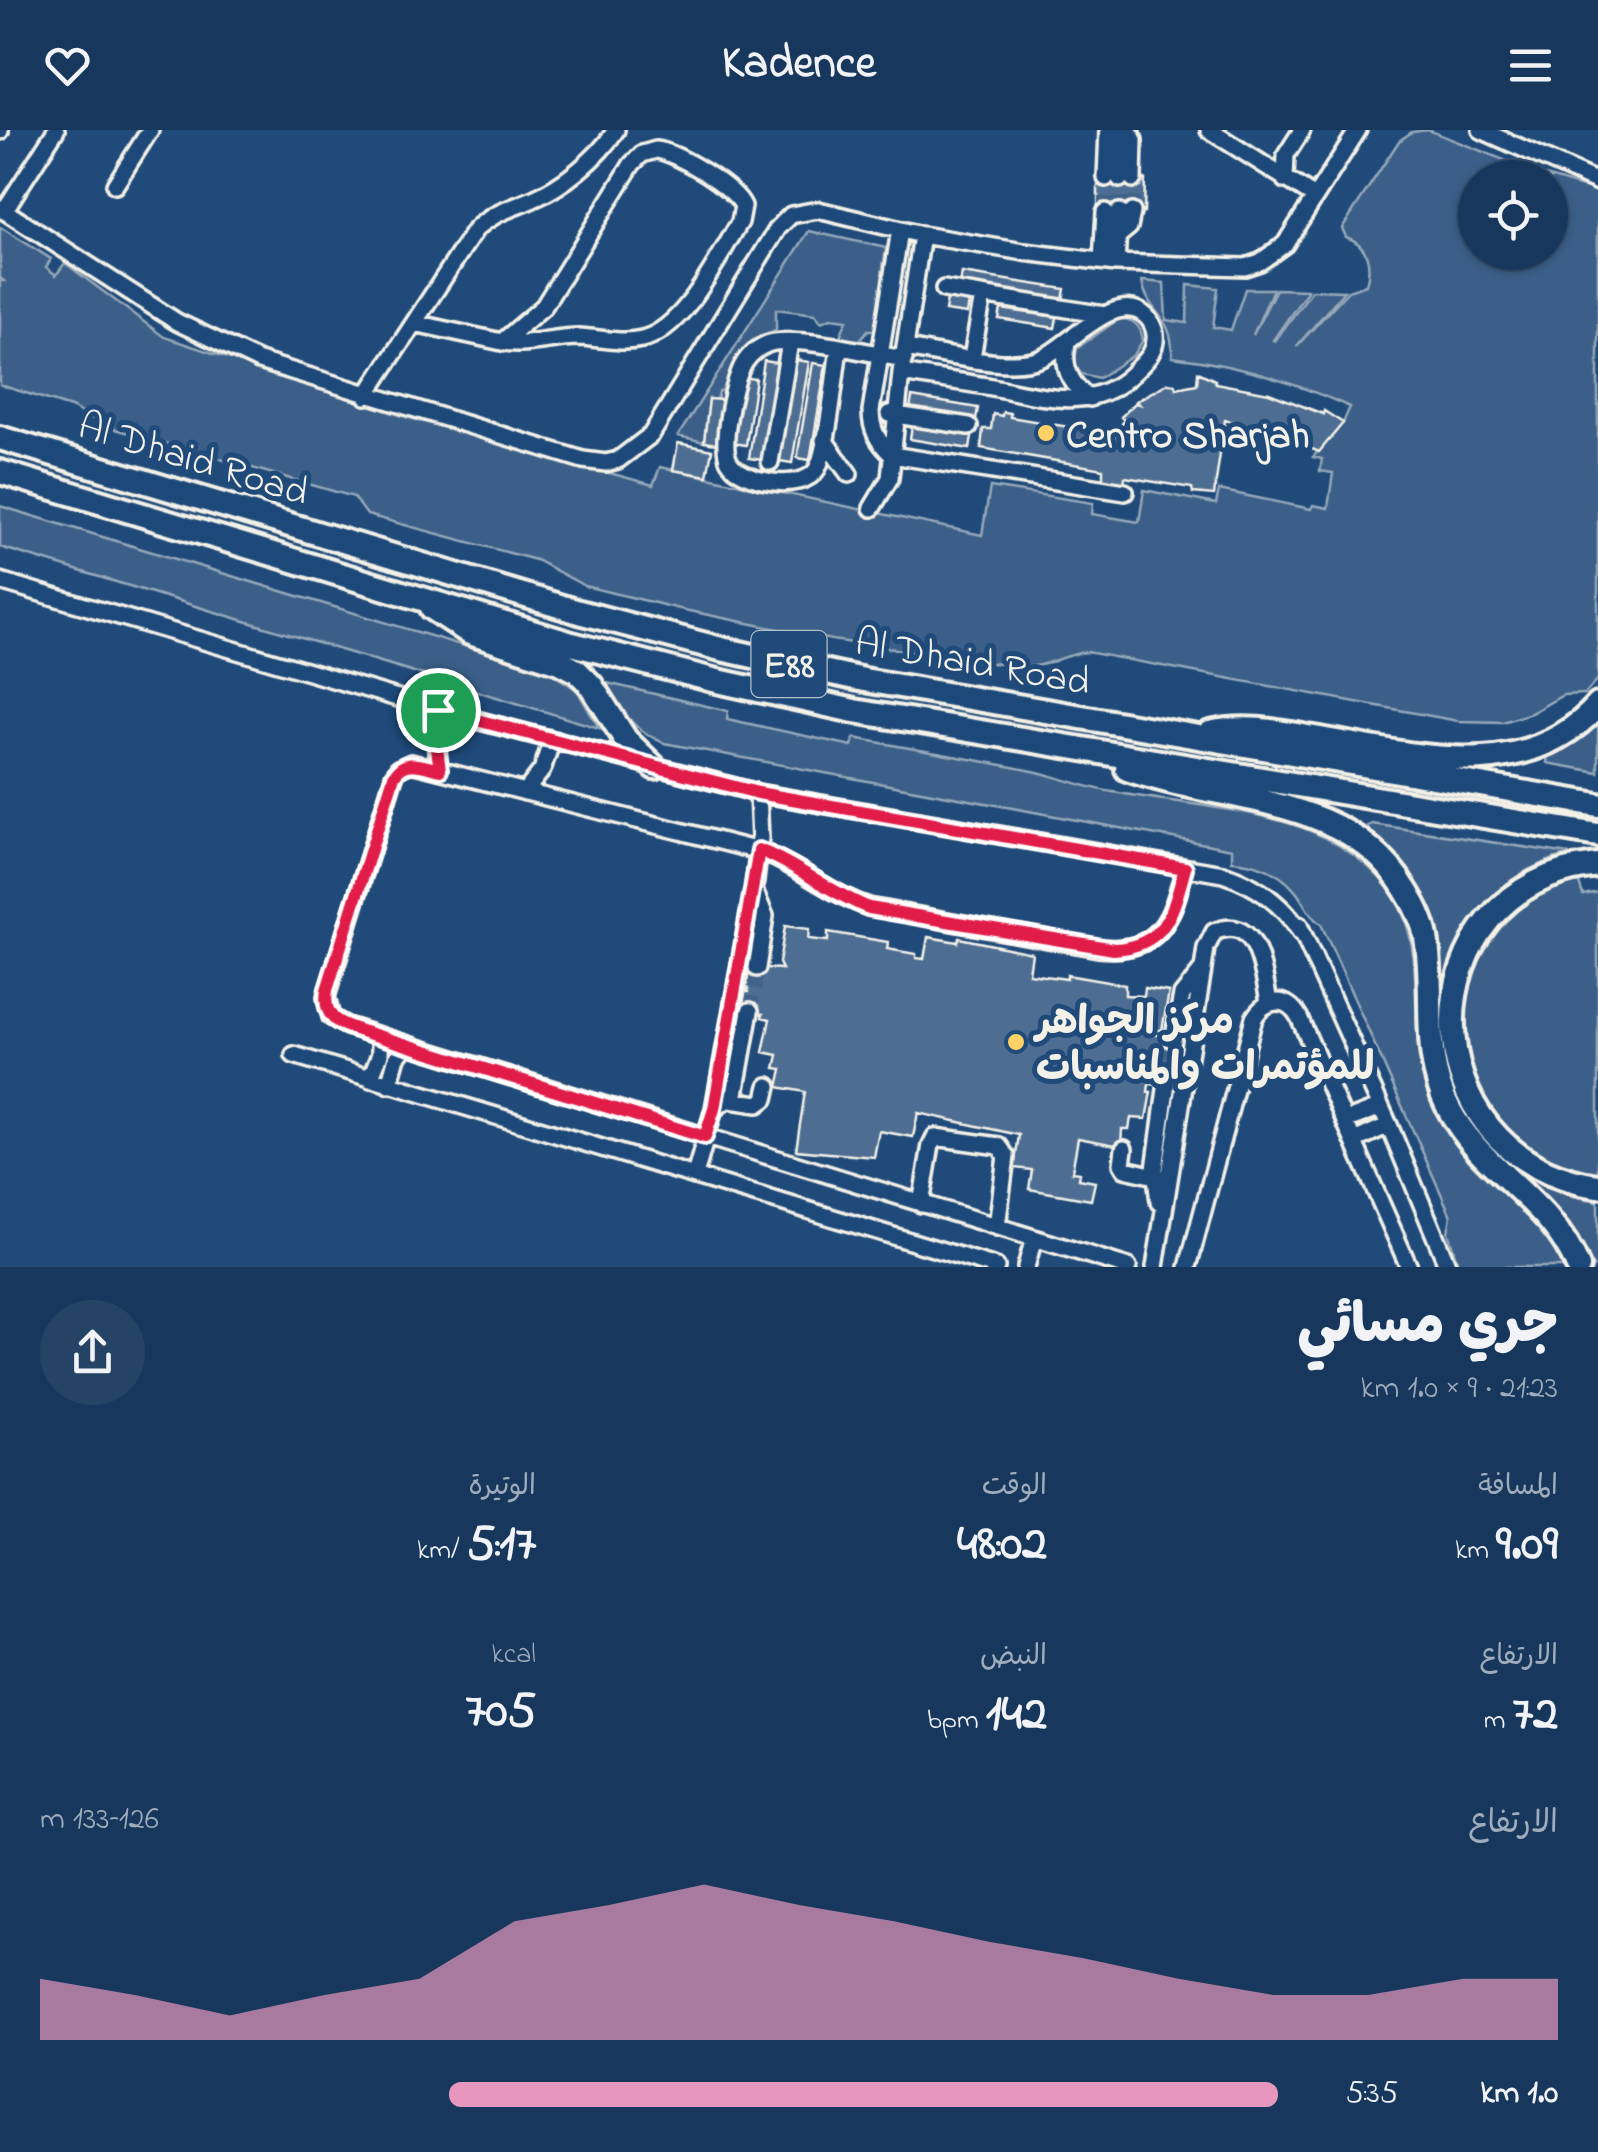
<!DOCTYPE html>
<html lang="ar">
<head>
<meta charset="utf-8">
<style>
	:root { --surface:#17385c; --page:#244365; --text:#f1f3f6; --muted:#9eacbb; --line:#365272; --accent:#e797bd }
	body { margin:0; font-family:"Indie Flower","Playpen Sans Arabic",sans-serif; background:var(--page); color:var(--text); direction:rtl; height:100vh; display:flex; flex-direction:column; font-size:38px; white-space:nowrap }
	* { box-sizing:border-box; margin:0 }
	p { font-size:32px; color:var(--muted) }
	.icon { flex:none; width:55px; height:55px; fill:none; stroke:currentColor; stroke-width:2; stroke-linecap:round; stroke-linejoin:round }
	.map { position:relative; height:1137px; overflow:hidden; direction:ltr }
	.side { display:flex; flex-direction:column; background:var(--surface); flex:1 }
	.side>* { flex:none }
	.tools { position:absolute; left:1458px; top:30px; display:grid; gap:20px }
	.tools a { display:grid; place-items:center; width:110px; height:110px; border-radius:50%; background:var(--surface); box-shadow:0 2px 8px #0004,0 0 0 2px var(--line); font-size:50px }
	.pin { position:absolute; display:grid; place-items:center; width:85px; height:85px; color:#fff; margin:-42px; border:5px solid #fff; border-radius:50%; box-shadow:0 2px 10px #0007 }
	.round { display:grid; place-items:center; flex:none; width:105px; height:105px; border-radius:52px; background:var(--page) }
	.overview { display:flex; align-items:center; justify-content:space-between; height:170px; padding:0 40px }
	h1 { font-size:55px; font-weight:800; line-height:75px }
	.metrics { display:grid; grid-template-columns:repeat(3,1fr); gap:15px; height:170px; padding:10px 40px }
	.metrics div { display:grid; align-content:center }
	.metrics b { font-size:50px; font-weight:800 }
	.metrics small { font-size:28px; font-weight:400 }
	.metrics p { font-size:28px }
	.chart { height:280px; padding:20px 40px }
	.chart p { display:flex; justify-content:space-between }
	.chart svg { width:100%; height:180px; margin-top:10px; fill:var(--accent); opacity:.7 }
	ul { padding:0 40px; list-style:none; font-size:32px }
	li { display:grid; grid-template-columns:160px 120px 1fr; align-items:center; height:75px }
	li i { height:25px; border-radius:12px; background:var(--accent) }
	header { display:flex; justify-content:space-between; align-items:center; height:130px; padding:0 40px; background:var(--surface); font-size:45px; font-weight:800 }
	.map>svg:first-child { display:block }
</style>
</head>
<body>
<header><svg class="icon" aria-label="menu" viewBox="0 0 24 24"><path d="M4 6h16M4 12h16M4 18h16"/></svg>Kadence<svg class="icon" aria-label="heart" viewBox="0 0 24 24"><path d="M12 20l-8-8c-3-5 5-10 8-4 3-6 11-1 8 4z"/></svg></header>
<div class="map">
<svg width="1598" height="1137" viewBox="0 0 1598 1137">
	<rect width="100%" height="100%" fill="#1f4a7a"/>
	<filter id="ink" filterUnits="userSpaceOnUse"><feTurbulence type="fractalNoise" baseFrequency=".01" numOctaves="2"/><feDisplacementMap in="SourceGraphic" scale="20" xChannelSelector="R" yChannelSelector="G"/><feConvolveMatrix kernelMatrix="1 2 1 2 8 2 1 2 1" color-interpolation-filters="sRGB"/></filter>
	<g filter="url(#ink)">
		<path fill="#3a5f88" stroke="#97a8b8" stroke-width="2.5" fill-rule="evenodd" d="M1428,0l114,45 41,12 15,1v491l-13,15 -22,1 -32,18 -28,9 -45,-1 -371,-69c-24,2 -39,16 -67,15l-188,-27 -148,-30 -99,-24 -49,-26 -169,-45 -13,-18 -246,-70 -37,-20 -71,-22v-104h4l-4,-3v-51l51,32 -5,8 10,8 9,-12 99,74 242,80 247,68 7,-18 322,68 8,-48 103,16 -1,11 47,8 5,-32 72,14 3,-14 92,19 2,-4 15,3 5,-35 -13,-2 2,-12 -9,-2 30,-34 7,-16c-58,-26 -115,-43 -178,-50 2,-43 -24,-41 -30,-76l22,2 2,37 21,3 1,-38 30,3 -5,39 18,3 14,-41h28l-20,46 23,-46 32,1 -35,50 2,1 37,-51 32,1 -48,56 52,-56 18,-6c6,-21 2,-41 -20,-48l-4,-9 57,-87 13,-9zM1475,48h75v74h-75z
			M809,101l77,17 -4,26 4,1 -9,55h-9l-9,11h-17l-2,-5 7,-16 -16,-2 -10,4 -6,-8 -39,-5v21l-17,6 -27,50 -13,6 -2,8 -8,-1 -5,43 -26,-6z
			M1119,189c14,-1 22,7 24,21l-9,15 -35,23 -18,-4 -7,-10 3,-16z
			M0,376l550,166 27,18 22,38 -599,-181z
			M607,553l121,28 -1,8 125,27 2,-8c59,11 119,21 179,33 27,6 53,17 80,21 60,11 146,17 200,40 35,15 74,44 89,80 19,45 11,94 17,142 3,25 14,48 25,71 29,59 95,82 121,142h-106l-11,-35 3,-16 -130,-292c-12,-8 -15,-18 -24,-31 -16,-21 -40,-30 -65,-32v-12l-568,-106c-31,-13 -43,-31 -57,-60z
			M1598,592v50l-51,-9 1,-9 26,-13z
			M1372,694l197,30c-71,20 -102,61 -125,127l-5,2 -26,-100 -20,-26 -27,-24v-6z
			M1578,750l5,15 15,-3v283c-28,-9 -55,-14 -78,-33 -64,-51 -78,-162 -16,-221 22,-21 45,-33 74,-41z
			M1532,1051l40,15 26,5v66h-13l-53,-74z"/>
		<path fill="#4d6e92" stroke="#f4f1e8" stroke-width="2.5" d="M1098,48l47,1 -1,33 -46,-1z
			M962,143l103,16 -2,11 -103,-16z
			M947,169l22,3 -2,12 -22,-3z
			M1001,179l56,8 -2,11 -56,-9z
			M796,230l13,2 -17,101 -13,-2z
			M764,231l13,2 -15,97 -13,-2z
			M813,233l13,2 -16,95 -13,-2z
			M1198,242l17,8v3l54,10 54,21 1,-3 19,12 -24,29 -44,-19 -50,-13 -11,75 -21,-2 -1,-5 -67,-11 -1,7 -21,-1v-14l-122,-21 2,-19h8l2,-15 9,2 1,-4 7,1v4l100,17v5h4l10,-19 -3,-3 14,-14 4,1 -3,-3 32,-18 7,1 1,4 21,-4z
			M742,247l14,2 -10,66 -13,-2z
			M912,267l66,11 -2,11 -66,-10z
			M709,269l13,1 -6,44 -12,-2z
			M912,296l60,10 -2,13 -60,-10z
			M678,313l34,7 -5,26 -34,-6z
			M785,796l24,3 -1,10 20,2v-9l60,10 -1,7 29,5v4l8,1 4,-22 30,5 1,-4 73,15 -3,21 38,5v-4l58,10v10l19,1 1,-8 24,4 -7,38h-6l-1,4 30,8 -7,42 -18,-3 -1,4 -10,-1 -1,8h3l-5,27 -15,-1 -2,11h-7l-1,17 -43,-8 -6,34 8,1 -1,6 16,3 -4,18 -62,-11 3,-19 -18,-2 5,-33 -101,-22 -5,24 -34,-6 -5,26 -78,-7 9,-58 -27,-5 4,-18 -7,-1 3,-13 -15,-3 7,-33 -8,-2 1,-3 -19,-4 2,-11 -4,-1 2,-6h4v-18l3,1 2,-8 29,2 -3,-6z"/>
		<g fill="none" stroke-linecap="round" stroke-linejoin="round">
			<path stroke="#3f638a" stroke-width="15" stroke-dasharray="15 8" stroke-linecap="butt" d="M1105,82l1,-34
				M1119,82l1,-33
				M1132,82l1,-33
				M750,881l7,-43
				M1167,952l6,-42"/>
			<g stroke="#f4f1e8" stroke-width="22">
				<path id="minor" d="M1129,0l5,10 -1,39
					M1209,0l106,67
					M1481,0l117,52
					M0,1v-1
					M656,20c20,2 79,37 87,56l-3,16c-22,35 -55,107 -98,117 -21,5 -42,-1 -63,-2 -26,0 -51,9 -77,5l42,-36 88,-142 10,-10z
					M1106,48l2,-48
					M1120,49l2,-49
					M1285,50l1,-25 16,-25
					M115,55l35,-55
					M0,78l177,114 82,39 324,99 23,3 12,-3 33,-25 127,-207 13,-13 27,-5 104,25 102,17 92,11 129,4 15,-5 25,-18 73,-114
					M4,81l52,-81
					M900,100l-29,181c0,19 7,31 21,44l233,37
					M1118,106l11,-9 3,-15
					M1102,131l3,-49
					M1116,133l3,-51
					M944,159l161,26
					M414,193l88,19
					M1067,213c-5,24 3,42 23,55
					M839,218c-4,26 -11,102 -22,121 -14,24 -77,13 -88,-8 -9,-16 4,-73 11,-90 5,-12 15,-22 27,-27 25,-10 107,10 137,15
					M972,227l11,-61
					M901,243c31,5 61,9 91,14 49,9 98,26 139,-12 7,-7 16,-14 20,-22 7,-12 5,-26 -4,-36 -29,-30 -77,28 -105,41 -31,14 -102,-5 -137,-10
					M366,266l109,-166c17,-17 35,-21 56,-30 31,-13 67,-42 85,-70
					M889,284l80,12
					M824,310l25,34
					M770,332l20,-120
					M872,378l18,-30 11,-105 21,-138
					M0,451l438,129 320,83 465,81c34,11 59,29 78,59
					M438,580l-2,31 3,29
					M525,662l17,-22 10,-30
					M754,760l11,26 -8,52
					M1299,795l90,200 59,142
					M1173,910l9,-45 21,-26
					M294,925l702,212
					M370,949l10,-25v-18
					M389,955l8,-28 10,-12
					M730,970l28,4 7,-5 3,-13
					M714,979l21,-15 15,-83
					M1345,991l36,-14
					M1354,1011l35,-16
					M1124,1019l-2,15 3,5 30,7
					M695,1045l19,-66 40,-219 6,-52 -2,-45
					M1159,1072l-4,-33 12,-87
					M921,1074l10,-59 4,-8 64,9 7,10 -9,71
					M1026,1137l8,-29
					M1128,1137l-781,-241 -16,-9 -5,-20 68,-221 4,-7 13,-6 348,88c39,14 71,43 110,56l229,41c63,6 73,-28 87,-80
					M1155,1137l48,-298 3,-21 8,-16c45,-19 49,41 55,70
					M1188,1137l66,-249c12,-20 33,-22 45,-1l110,250"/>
			</g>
			<g stroke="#f4f1e8" stroke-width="30">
				<path id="highway" d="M0,308l579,174 142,37 143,31 734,125
					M0,342l572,172 141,36 141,31 744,124
					M432,478l38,25 90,29 17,9 14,14 35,55 28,27
					M1210,603c33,-8 65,-2 98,4 97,15 214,53 290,-32
					M1127,639c94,34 221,24 278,120 9,14 18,31 21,48 10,59 -6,117 23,172 32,62 103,92 129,158
					M1598,735c-194,19 -193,295 0,321"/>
			</g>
			<use href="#minor" stroke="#1f4a7a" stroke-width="15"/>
			<use href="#highway" stroke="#1f4a7a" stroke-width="22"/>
		</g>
	</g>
	<g fill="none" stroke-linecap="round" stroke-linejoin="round" filter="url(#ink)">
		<g stroke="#fff" stroke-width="20">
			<path id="route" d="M438,580l320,83 427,75c-12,43 -18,78 -71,81l-245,-41c-39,-15 -71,-43 -110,-58l-45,259 -9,28 -340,-105c-24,-7 -43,-12 -38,-42l67,-214c11,-19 28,-10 46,-6l-4,-29z"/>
		</g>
		<use href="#route" stroke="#e11d48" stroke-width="12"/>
	</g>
	<g fill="#ffd166" stroke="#1f4a7a" stroke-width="4">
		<circle cx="1046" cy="303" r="10"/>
		<circle cx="1016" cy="912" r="10"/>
	</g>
	<g text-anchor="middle" stroke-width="10" stroke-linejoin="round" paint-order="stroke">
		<rect fill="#1f4a7a" stroke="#b4bfc7" stroke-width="2.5" x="751.5" y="501" width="75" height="66" rx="8"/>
		<g font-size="38" font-weight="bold" fill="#f4f1e8">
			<text x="789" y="547">E88</text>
		</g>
		<g font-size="40" font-weight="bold" fill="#f4f1e8" stroke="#1f4a7a" text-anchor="start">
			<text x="1066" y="317">Centro Sharjah</text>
			<text x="1036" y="903">مركز الجواهر<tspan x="1036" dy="46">للمؤتمرات والمناسبات</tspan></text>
		</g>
		<g font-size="40" fill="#f4f1e8" stroke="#1f4a7a">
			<text transform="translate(194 327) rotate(17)" y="14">Al Dhaid Road</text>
			<text transform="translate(973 530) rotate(10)" y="14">Al Dhaid Road</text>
		</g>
	</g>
</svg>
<div class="tools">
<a><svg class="icon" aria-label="locate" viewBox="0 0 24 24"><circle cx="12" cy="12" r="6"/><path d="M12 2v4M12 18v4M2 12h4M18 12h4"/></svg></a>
</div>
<div class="pin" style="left:438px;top:580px;background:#1e9e55"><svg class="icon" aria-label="arrive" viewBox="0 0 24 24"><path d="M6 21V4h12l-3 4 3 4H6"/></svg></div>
</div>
<section class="side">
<div class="overview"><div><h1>جري مسائي</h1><p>21:23 · 9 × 1.0 km</p></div><a class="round"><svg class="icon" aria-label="share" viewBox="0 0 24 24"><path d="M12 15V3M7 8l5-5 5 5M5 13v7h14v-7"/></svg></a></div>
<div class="metrics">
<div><p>المسافة</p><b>9.09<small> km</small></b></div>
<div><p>الوقت</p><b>48:02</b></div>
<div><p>الوتيرة</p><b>5:17<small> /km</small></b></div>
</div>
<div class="metrics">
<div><p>الارتفاع</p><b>72<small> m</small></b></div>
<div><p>النبض</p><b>142<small> bpm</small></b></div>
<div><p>kcal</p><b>705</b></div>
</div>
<div class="chart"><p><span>الارتفاع</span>126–133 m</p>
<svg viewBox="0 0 160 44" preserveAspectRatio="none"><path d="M0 44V29L10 33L20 38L30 33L40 29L50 15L60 11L70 6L80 11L90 15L100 20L110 24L120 29L130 33L140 33L150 29L160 29V44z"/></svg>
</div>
<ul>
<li><b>1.0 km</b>5:35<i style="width:67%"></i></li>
</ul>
</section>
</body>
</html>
